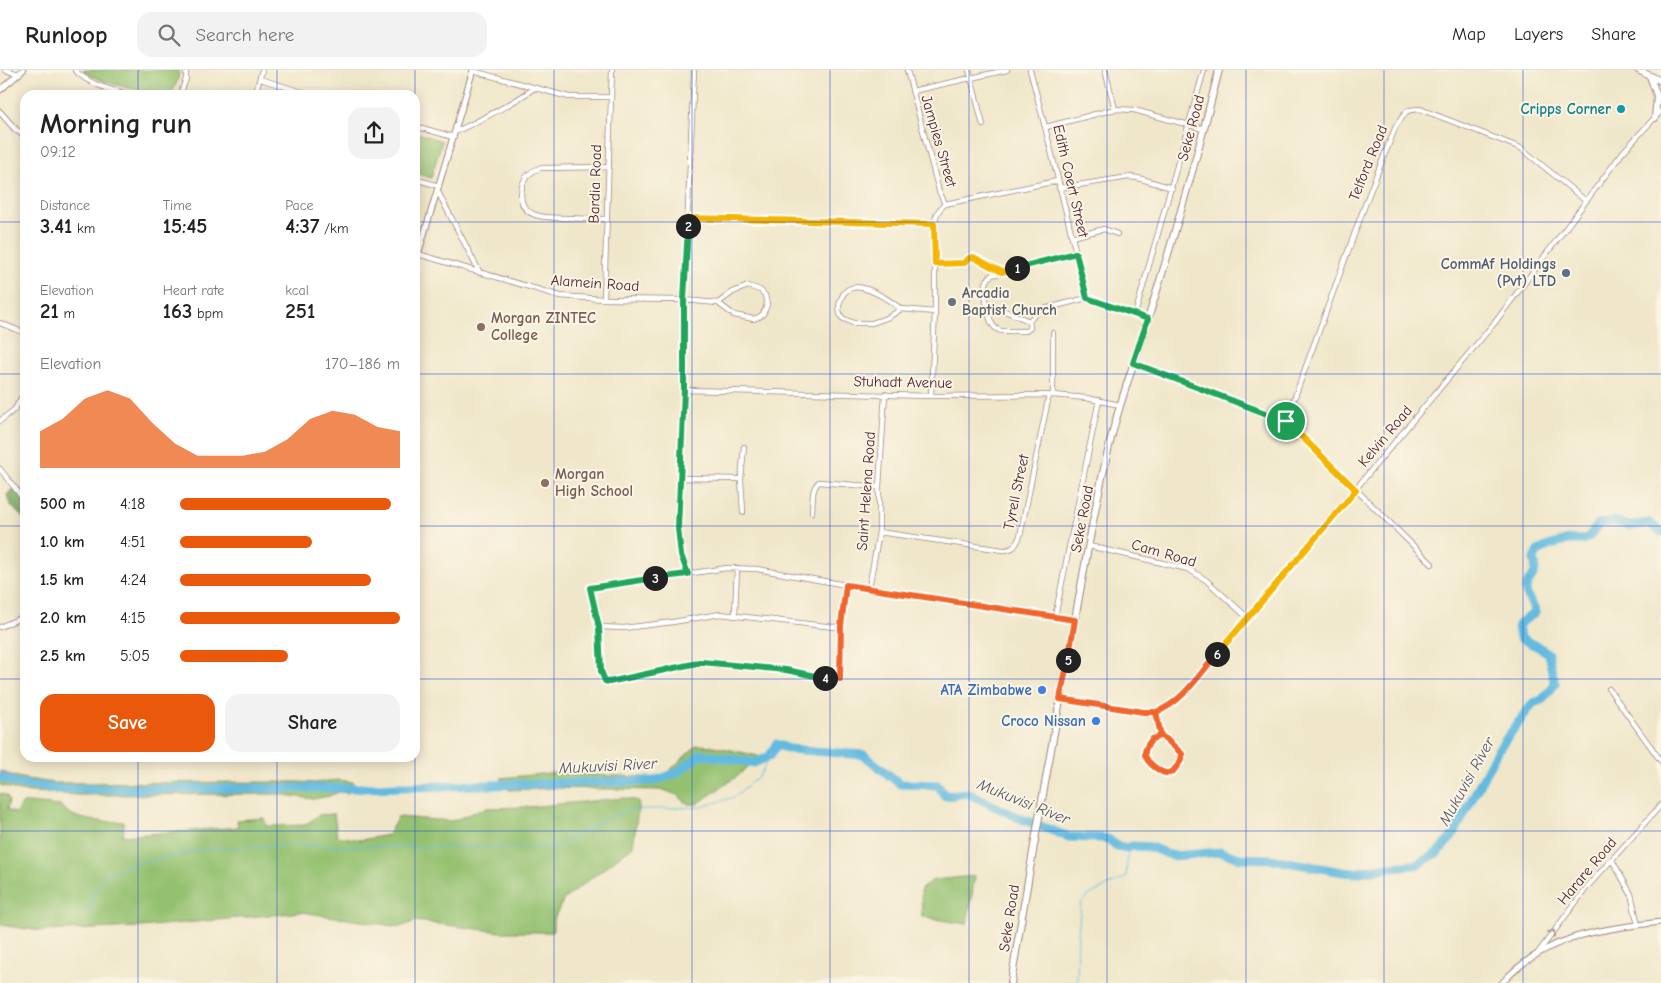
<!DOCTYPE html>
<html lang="en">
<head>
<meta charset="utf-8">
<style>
	:root { --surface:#fff; --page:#f2f2f2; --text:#222; --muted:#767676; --line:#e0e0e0; --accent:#ea580c }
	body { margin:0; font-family:"Comic Neue",sans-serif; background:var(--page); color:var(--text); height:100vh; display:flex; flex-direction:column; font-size:19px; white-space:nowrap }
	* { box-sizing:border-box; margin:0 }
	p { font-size:16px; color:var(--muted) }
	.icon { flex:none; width:28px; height:28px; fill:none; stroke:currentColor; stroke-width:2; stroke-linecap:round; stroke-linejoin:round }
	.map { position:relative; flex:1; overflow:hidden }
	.panel { position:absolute; left:20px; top:20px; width:400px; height:672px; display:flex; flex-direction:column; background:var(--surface); border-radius:15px; box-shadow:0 2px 12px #0003 }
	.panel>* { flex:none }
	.pin { position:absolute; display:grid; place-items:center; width:42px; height:42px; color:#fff; margin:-21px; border:2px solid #fff; border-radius:50%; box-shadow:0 1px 5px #0007 }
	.km { position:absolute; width:25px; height:25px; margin:-12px; border-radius:50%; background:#222; color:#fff; font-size:14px; line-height:25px; text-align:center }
	.round { display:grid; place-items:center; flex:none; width:52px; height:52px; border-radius:15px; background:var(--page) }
	.overview { display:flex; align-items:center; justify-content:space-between; height:85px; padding:0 20px }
	h1 { font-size:28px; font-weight:700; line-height:38px }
	.figures { display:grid; grid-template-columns:repeat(3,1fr); gap:8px; height:85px; padding:5px 20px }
	.figures div { display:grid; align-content:center }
	.figures b { font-size:21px; font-weight:700 }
	.figures small { font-size:14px; font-weight:400 }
	.figures p { font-size:14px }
	.chart { height:140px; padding:10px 20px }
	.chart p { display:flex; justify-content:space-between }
	.chart svg { width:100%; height:90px; margin-top:5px; fill:var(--accent); opacity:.7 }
	.cta { display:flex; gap:10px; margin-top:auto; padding:10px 20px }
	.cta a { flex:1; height:58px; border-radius:15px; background:var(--accent); color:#fff; font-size:20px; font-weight:700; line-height:58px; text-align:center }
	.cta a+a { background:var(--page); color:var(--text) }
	ul { padding:0 20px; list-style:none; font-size:16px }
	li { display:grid; grid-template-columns:80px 60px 1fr; align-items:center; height:38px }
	li i { height:12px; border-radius:6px; background:var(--accent) }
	header { display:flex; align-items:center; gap:30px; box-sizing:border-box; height:70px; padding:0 25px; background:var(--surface); border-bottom:1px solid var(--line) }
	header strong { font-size:24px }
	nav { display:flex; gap:28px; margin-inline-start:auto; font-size:18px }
	.search { width:350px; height:45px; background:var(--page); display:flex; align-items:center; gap:12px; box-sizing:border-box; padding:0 18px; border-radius:15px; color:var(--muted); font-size:19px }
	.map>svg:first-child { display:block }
</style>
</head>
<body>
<header>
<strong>Runloop</strong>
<div class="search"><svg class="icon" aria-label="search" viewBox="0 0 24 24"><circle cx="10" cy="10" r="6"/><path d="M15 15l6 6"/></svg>Search here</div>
<nav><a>Map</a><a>Layers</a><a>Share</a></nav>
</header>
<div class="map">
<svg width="1661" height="913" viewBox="0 0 1661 913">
	<rect width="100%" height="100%" fill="#fcf5e5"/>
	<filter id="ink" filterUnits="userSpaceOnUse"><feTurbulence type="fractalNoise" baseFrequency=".02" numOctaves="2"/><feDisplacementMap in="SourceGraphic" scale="10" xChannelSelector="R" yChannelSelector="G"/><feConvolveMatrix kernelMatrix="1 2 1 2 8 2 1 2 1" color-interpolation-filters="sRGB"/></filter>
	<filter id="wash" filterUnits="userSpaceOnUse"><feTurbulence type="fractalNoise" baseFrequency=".0096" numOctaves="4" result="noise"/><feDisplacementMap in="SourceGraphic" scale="20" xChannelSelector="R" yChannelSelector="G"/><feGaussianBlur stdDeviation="1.12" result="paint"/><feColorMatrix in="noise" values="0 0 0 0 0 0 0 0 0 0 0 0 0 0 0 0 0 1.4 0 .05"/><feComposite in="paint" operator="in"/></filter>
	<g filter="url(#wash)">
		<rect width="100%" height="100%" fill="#f0e7ca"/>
		<path fill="#94c170" stroke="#6f704e" d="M82,0h97c0,10 -4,17 -9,25 -19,-1 -76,-13 -88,-25z
			M415,62l27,9 -11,37 -16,-5z
			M697,675l16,1 45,10 -19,19 -42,29h-9l-11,-9 -13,-5 -110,-2 -45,2 -8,-12 50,-5 111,5z
			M0,701c17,8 35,9 54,12l245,-1 16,1 23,-3 15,2 -5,11 -9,-1 -10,4 -16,3 -35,-5 -200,1 -58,-4 -20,-6z
			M0,723l7,3 2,4 -2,10 9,3c2,-3 4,-8 7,-10 3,-1 32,3 38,3 14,17 42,15 63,16l-1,14 115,-9 -1,-7 27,-2 2,8 39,-1 14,-10 15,-1 3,22 24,4 27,-5 10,-18 54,4 34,-13 42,-1 96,-9 15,3 -6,45 -69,53 -11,21v12h-53l-84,-11 -16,6 -98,-15 -161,15 -99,4 -42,-6z
			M975,806l-8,48 -45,-7 -1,-28 12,-9z"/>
		<path fill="#77a762" stroke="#606346" d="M12,419l13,1v38l-1,-9 -14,-14 -3,-10z"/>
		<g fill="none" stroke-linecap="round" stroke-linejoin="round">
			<path stroke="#62badf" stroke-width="1" d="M89,847l5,-22 11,-21 24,-9 79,-16 82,-4 137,2h131l42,-25 29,-12 73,-3 32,-10 26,-22 10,-19
				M1077,913l1,-48 3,-32 10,-9 35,-17 2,-29"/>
			<path stroke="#62badf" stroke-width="9" d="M0,707l19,7 41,5 303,-1 291,-7 23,-8 24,-19 53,9 16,-7 6,-12 13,5 75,6 36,29 38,1 7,11 22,-3 50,24 52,20 31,1 8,1 9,7 11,2 4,-2 18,1 23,9 48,-4 19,6 30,1 73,13 11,1 35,-6 27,-2 21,-12 14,-15 5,-8 41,-79 36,-48 9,-3 13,-16 -7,-30 -4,-4 -24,-12 -2,-13c5,-6 12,-7 17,-13 -1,-8 -10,-15 -9,-23 2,-12 13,-12 8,-30l4,-8 10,-5 21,-6h13l7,-3 10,-13 15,-3 16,5 19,-3 12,9"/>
		</g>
	</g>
	<g filter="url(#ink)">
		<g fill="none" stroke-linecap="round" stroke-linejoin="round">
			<g stroke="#9d837a" stroke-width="6">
				<path id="minor" d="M5,0l14,4
					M75,0c15,16 36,19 56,25
					M907,0l32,121 6,13c-7,6 -10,11 -10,20v88l-4,84
					M969,0l14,55
					M1030,0c21,76 38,152 57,228
					M1105,0l10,39
					M473,1l96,26h42
					M260,9l52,16
					M912,21l95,-21
					M180,25l6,-16v-9
					M255,25l7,-25
					M415,56l38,11
					M1046,57l69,-18 19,1 70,19
					M455,62c28,-13 54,-26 78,-43
					M415,109l24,7
					M1059,118l70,-11 9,1 34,10
					M437,120l43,83
					M945,134l112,-23
					M688,148l247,6
					M606,149c-11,0 -23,0 -35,-1 -23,0 -56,2 -49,-31 2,-10 9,-16 18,-19l68,-1
					M1072,167l32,-8 13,5
					M1076,183l-84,22c-11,8 -6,24 -4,36h17l24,10 11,-11 47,-12 61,21
					M418,184l142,42 44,3 80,1 34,3 16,12 20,4 5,-2 4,-3 4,-9 -2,-10 -5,-5 -12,-4 -15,6 -15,11
					M935,194h27l11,-7 30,15
					M604,229l8,-229
					M901,239c-13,-10 -51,-37 -60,-10 -3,7 -3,12 1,19l11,5h19l17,-6 12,-8 34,3
					M988,241c2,8 3,17 13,20h25l4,-3 -1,-7
					M1135,245l69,-245
					M0,253l25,10
					M1053,263v62
					M1133,293l153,58 146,143
					M684,320l247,6 122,-1 33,3 34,7
					M0,351l15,-12 10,-18
					M1286,351l83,-227 27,-68 10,-14 4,-2 10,-1 101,39 65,53
					M0,399l25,32
					M680,408l61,1
					M743,442l-2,-33 3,-32
					M812,442c1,-10 -1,-24 7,-30l60,5
					M879,462l124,18c11,0 13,-5 17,-14l29,-141
					M1089,476l99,23 18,11 41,37
					M688,504l-7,-19 -1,-10 -2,-39 6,-116v-90l10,-230
					M869,518l10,-56v-45l6,-93
					M735,544l2,-46
					M1055,547l44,-217
					M841,556l-7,1 -114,-13 -47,8 -49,6 -25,-1 -9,-39 137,-20 30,1 89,16 229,35
					M0,557l25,-11
					M599,557v21l5,31 5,3 93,-20 84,8 45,9h10v-53l5,-41
					M1609,619l52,72
					M1060,629l84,13c20,0 27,-7 41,-19l311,-372 127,-169 38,-41
					M1156,642l5,24 -9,3c-3,4 -8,10 -7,15 0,8 18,19 25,19l12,-13v-6l-16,-15 -5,-3
					M1612,790l19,34 7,31
					M1537,884l51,-68 73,-81"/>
			</g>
			<g stroke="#9d837a" stroke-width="7">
				<path id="tertiary" d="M0,20l23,-20
					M0,42l16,18 9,5
					M415,195l58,-195
					M1502,913c45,-49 97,-53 159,-61"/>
			</g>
			<g stroke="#9d837a" stroke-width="8">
				<path id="primary" d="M1638,0l23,11
					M1650,6l7,20 -2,22
					M1011,913c19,-118 40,-235 62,-353 13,-69 24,-139 42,-207 10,-35 22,-69 33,-104 26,-82 50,-165 71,-249"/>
			</g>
			<use href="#minor" stroke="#fff" stroke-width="4.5"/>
			<use href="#tertiary" stroke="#fff" stroke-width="5"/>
			<use href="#primary" stroke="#fff" stroke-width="6"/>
		</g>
		<defs><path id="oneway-chevron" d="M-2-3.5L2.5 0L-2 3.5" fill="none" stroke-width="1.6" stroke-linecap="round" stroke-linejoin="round" transform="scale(1.25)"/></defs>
		<use stroke="#ae9aa0" href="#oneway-chevron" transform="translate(1552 863) rotate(-52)"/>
	</g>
	<g fill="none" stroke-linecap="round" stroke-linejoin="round" filter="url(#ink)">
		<g stroke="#fff" stroke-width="10">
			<path id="split-1" d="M1017,198l59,-15 11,45 61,21 -15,44 153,58"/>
		</g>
		<g stroke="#fff" stroke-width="10">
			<path id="split-2" d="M688,156v-8l246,6 1,40 29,-1 5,-5 4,-1 29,15 15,-4"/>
		</g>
		<g stroke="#fff" stroke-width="10">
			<path id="split-3" d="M655,508l33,-4 -7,-19 -3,-27 6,-138v-90l4,-74"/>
		</g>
		<g stroke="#fff" stroke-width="10">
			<path id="split-4" d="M655,508l-65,10 9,39 2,44 4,10 4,1 93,-20 84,8 39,8"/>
		</g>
		<g stroke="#fff" stroke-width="10">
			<path id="split-5" d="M825,608l15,1 1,-53 5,-41 229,35 -7,40"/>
		</g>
		<g stroke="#fff" stroke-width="10">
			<path id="split-6" d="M1068,590l-8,39 84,13h12l5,24 -9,3c-3,4 -8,10 -7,15 0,7 17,21 24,19 4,0 6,-5 9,-8 3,-4 4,-6 4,-11l-16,-15 -5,-3 -5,-24c26,-9 43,-37 61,-58"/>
		</g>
		<g stroke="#fff" stroke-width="10">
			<path id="split-7" d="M1217,584l139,-164 -70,-69"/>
		</g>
		<use href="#split-1" stroke="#22a559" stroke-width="6"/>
		<use href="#split-2" stroke="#f5b400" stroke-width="6"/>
		<use href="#split-3" stroke="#22a559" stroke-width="6"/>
		<use href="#split-4" stroke="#22a559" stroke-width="6"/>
		<use href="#split-5" stroke="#f0652b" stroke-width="6"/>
		<use href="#split-6" stroke="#f0652b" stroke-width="6"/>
		<use href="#split-7" stroke="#f5b400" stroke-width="6"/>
	</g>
	<path fill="none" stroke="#1d4ed8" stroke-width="1" stroke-opacity="0.55" d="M138,0v25M277,0v25M415,0v913M554,0v913M692,0v913M830,0v913M969,0v913M1107,0v913M1246,0v913M1384,0v913M1523,0v913M0,152h25M415,152h1246M0,304h25M415,304h1246M0,456h25M415,456h1246M0,609h25M415,609h1246M138,688v225M277,688v225M0,761h1661"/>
	<circle fill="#0f9aa8" stroke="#fcf5e5" stroke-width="2" cx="1621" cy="39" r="5"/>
	<circle fill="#5c6f8a" stroke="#fcf5e5" stroke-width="2" cx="1566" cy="203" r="5"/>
	<circle fill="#6b7280" stroke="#fcf5e5" stroke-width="2" cx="952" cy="232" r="5"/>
	<g fill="#8d6e63" stroke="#fcf5e5" stroke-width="2">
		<circle cx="481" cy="257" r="5"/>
		<circle cx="545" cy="413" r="5"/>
	</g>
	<g fill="#3f7fe0" stroke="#fcf5e5" stroke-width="2">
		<circle cx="1042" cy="620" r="5"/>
		<circle cx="1096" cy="651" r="5"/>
	</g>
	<g text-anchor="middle" stroke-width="4" stroke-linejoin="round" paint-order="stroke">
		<g font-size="15" font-weight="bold" fill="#0d838f" stroke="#fcf5e5" text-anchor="end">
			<text x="1611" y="44">Cripps Corner</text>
		</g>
		<g font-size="15" fill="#4a1f2b" stroke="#fcf5e5">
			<text transform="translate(1191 58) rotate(-75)" y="5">Seke Road</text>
			<text transform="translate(939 71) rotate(74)" y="5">Jampies Street</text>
			<text transform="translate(1368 93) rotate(-68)" y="5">Telford Road</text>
			<text transform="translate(1071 111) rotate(77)" y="5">Edith Coert Street</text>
			<text transform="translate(595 114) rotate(-88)" y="5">Bardia Road</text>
			<text transform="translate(595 213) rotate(4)" y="5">Alamein Road</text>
			<text transform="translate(903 312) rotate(1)" y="5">Stuhadt Avenue</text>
			<text transform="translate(1385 366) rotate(-50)" y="5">Kelvin Road</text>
			<text transform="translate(866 421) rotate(-86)" y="5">Saint Helena Road</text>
			<text transform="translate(1016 422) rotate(-78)" y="5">Tyrell Street</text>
			<text transform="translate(1082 449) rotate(-79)" y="5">Seke Road</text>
			<text transform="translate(1164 483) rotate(16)" y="5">Cam Road</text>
			<text transform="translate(1587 801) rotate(-50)" y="5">Harare Road</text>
			<text transform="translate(1009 848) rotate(-81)" y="5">Seke Road</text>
		</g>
		<g font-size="15" font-weight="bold" fill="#4e5e75" stroke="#fcf5e5" text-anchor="end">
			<text x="1556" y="199">CommAf Holdings<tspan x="1556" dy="17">(Pvt) LTD</tspan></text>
		</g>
		<g font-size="15" font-weight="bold" fill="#5b616d" stroke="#fcf5e5" text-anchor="start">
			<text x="962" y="228">Arcadia<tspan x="962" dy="17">Baptist Church</tspan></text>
		</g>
		<g font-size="15" font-weight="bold" fill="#785e54" stroke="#fcf5e5" text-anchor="start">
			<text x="491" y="253">Morgan ZINTEC<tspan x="491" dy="17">College</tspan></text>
			<text x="555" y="409">Morgan<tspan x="555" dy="17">High School</tspan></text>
		</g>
		<g font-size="15" font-weight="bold" fill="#366cbe" stroke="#fcf5e5" text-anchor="end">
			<text x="1032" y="625">ATA Zimbabwe</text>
			<text x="1086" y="656">Croco Nissan</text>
		</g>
		<g font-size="16" font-style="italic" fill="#52556a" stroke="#fcf5e5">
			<text transform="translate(608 695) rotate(-3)" y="6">Mukuvisi River</text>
			<text transform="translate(1466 711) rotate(-61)" y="6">Mukuvisi River</text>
			<text transform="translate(1024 731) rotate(22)" y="6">Mukuvisi River</text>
		</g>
	</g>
</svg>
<div class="pin" style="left:1286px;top:351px;background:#1e9e55"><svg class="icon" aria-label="arrive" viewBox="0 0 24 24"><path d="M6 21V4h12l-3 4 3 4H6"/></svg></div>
<b class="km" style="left:1017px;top:198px">1</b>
<b class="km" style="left:688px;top:156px">2</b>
<b class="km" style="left:655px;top:508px">3</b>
<b class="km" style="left:825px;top:608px">4</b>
<b class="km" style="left:1068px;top:590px">5</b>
<b class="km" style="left:1217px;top:584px">6</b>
<section class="panel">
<div class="overview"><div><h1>Morning run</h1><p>09:12</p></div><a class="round"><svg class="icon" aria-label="share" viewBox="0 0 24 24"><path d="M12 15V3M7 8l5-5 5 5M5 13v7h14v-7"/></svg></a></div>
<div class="figures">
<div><p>Distance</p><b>3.41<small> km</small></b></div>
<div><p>Time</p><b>15:45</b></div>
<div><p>Pace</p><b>4:37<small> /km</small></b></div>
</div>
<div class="figures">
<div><p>Elevation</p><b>21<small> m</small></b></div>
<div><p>Heart rate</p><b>163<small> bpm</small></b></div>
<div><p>kcal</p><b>251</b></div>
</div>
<div class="chart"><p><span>Elevation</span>170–186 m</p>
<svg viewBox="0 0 160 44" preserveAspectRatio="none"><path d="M0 44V26L10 20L20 10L30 6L40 10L50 22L60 32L70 38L80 38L90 38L100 36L110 30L120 20L130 16L140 18L150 24L160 26V44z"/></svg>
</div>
<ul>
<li><b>500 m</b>4:18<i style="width:96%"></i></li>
<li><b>1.0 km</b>4:51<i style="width:60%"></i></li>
<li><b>1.5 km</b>4:24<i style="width:87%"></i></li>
<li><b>2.0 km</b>4:15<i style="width:100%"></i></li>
<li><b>2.5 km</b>5:05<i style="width:49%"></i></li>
</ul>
<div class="cta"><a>Save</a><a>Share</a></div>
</section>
</div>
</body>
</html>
